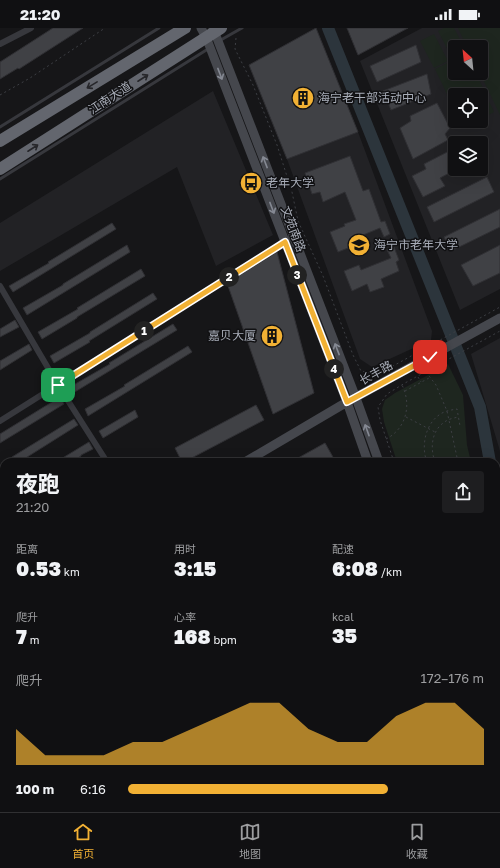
<!DOCTYPE html>
<html lang="zh">
<head>
<meta charset="utf-8">
<style>
	:root { --surface:#101012; --page:#1e1e20; --text:#f1f3f6; --muted:#9c9d9f; --line:#303032; --accent:#f2b134 }
	body { margin:0; font-family:"Golos Text","Noto Sans SC",sans-serif; background:var(--page); color:var(--text); height:100vh; display:flex; flex-direction:column; font-size:15px; white-space:nowrap }
	* { box-sizing:border-box; margin:0 }
	p { font-size:13px; color:var(--muted) }
	.icon { flex:none; width:22px; height:22px; fill:none; stroke:currentColor; stroke-width:2; stroke-linecap:round; stroke-linejoin:round }
	.map { position:relative; flex:1; overflow:hidden }
	.drawer { position:absolute; left:0px; top:430px; width:500px; height:354px; display:flex; flex-direction:column; background:var(--surface); border-radius:12px 12px 0 0; box-shadow:0 4px 16px #0002,0 0 0 1px var(--line) }
	.drawer>* { flex:none }
	.needle { width:26px; rotate:333deg }
	.buttons { position:absolute; left:448px; top:12px; display:grid; gap:8px }
	.buttons a { display:grid; place-items:center; width:40px; height:40px; border-radius:4px; background:var(--surface); box-shadow:0 4px 16px #0002,0 0 0 1px var(--line); font-size:20px }
	.pin { position:absolute; display:grid; place-items:center; width:34px; height:34px; color:#fff; margin:-17px; border-radius:8px; box-shadow:0 2px 6px #0006 }
	.km { position:absolute; width:20px; height:20px; margin:-10px; border-radius:50%; background:#222; color:#fff; font-size:11px; line-height:20px; text-align:center }
	.round { display:grid; place-items:center; flex:none; width:42px; height:42px; border-radius:4px; background:var(--page) }
	.head { display:flex; align-items:center; justify-content:space-between; height:68px; padding:0 16px }
	h1 { font-size:22px; font-weight:800; line-height:30px }
	.metrics { display:grid; grid-template-columns:repeat(3,1fr); gap:6px; height:68px; padding:4px 16px }
	.metrics div { display:grid; align-content:center }
	.metrics b { font-size:20px; font-weight:800 }
	.metrics small { font-size:11px; font-weight:400 }
	.metrics p { font-size:11px }
	.chart { height:112px; padding:8px 16px }
	.chart p { display:flex; justify-content:space-between }
	.chart svg { width:100%; height:72px; margin-top:4px; fill:var(--accent); opacity:.7 }
	ul { padding:0 16px; list-style:none; font-size:13px }
	li { display:grid; grid-template-columns:64px 48px 1fr; align-items:center; height:30px }
	li i { height:10px; border-radius:5px; background:var(--accent) }
	.status { display:flex; justify-content:space-between; align-items:center; height:28px; padding:0 20px; background:var(--surface); direction:ltr }
	.status svg { height:11px; fill:currentColor }
	.tabs { display:flex; justify-content:space-around; align-items:center; height:56px; border-top:1px solid var(--line); background:var(--surface); font-size:11px; color:var(--muted) }
	.tabs a { display:grid; justify-items:center; gap:2px }
	.tabs .selected { color:var(--accent) }
	.map>svg:first-child { display:block }
</style>
</head>
<body>
<div class="status"><b>21:20</b><svg viewBox="0 0 49 12"><path d="M0 12V9h3v3zM5 12V6h3v6zM10 12V3h3v9zM15 12V0h3v12zM26 1h20v11H26zM47 4h2v5h-2z"/></svg></div>
<div class="map">
<svg width="500" height="784" viewBox="0 0 500 784">
	<rect width="100%" height="100%" fill="#161618"/>
	<path fill="#222225" fill-rule="evenodd" d="M422,0h78v261l-40,21 -100,-249zM455,19h26v26h-26zM455,67h26v26h-26zM455,115h26v26h-26z
		M213,63l60,144 -57,31 -39,-99 -177,104v-48z
		M358,104l74,199 -1,9 -59,27 -12,-8 -73,-200z
		M500,310v113l-29,-97z"/>
	<path fill="#1e261f" d="M444,0h10l10,19h-9v9l-3,2 -14,-27z
		M458,0h42v87l-20,-42h1v-26h-14z
		M434,6l14,27 -14,7 -14,-27z
		M455,31v14h21l18,39 -13,7v-24h-26v16l-20,-42z
		M448,336l15,31 4,50 4,17h-74l-13,-40 -2,-13 3,-9 10,-7z
		M496,495l4,11v209l-4,-10z"/>
	<g fill="none" stroke-linecap="round" stroke-linejoin="round">
		<path stroke="#2c353c" stroke-width="12" d="M328,0l152,379 10,55
			M496,458l4,15
			M496,565l4,-3
			M496,600l4,3
			M457,780l2,4"/>
	</g>
	<path fill="#404145" stroke="#303034" d="M53,0h30l-64,41 -1,-1 -18,11v-17z
		M316,0l42,104 -71,27 -38,-94z
		M347,0h61l-50,27z
		M416,17l5,17 -44,20 -7,-16z
		M427,46l4,20 -40,16 -8,-19z
		M437,75l13,25 -5,6 3,6 -35,19 -13,-31 11,-7 -1,-5z
		M455,120v22l-15,8 5,8 -22,11 -11,-21 14,-7 -2,-5z
		M350,128l13,35 6,-2 12,33 4,-1 5,13 -6,3 -4,-9 -29,12 2,6 -15,6 -8,-20 15,-6 -1,-2 12,-4 -11,-28 -22,10 -3,-10 -8,2 -7,-21z
		M487,149l7,15 -60,30 -7,-15z
		M500,181v18l-49,24 -7,-14z
		M112,195l4,6 -103,63 -4,-6 40,-23 -1,-1z
		M127,217l3,7 -103,63 -4,-7 40,-23v-1z
		M500,217v28l-27,13 -12,-21z
		M394,219l5,13 -3,2 3,9 -18,8 3,8 -14,5 -3,-8 -15,7 -8,-20 15,-6 2,5 30,-12 -4,-8z
		M277,224l37,141 -41,21 -46,-131z
		M141,241l4,7 -68,41v1l-35,21 -4,-7 40,-23 -1,-1z
		M153,265l4,6 -68,42 1,1 -36,21 -4,-7 40,-23v-1z
		M15,292l4,7 -19,10v-8z
		M173,296l4,6 -104,63 -3,-6 40,-23 -1,-1z
		M29,316l3,6 -32,20v-9z
		M188,318l4,6 -104,64 -3,-7 40,-23 -1,-1z
		M60,369l4,7 -64,39v-9z
		M256,377l8,15 -80,42h-2l-7,-14z
		M135,382l3,7 -35,21 -4,-7z
		M74,391l4,6 -54,34 -5,3h-4l-3,-5z
		M89,414l4,7 -12,6v1l-10,6h-15z
		M325,415l9,16 -6,3h-37z"/>
	<g fill="none" stroke-linecap="round" stroke-linejoin="round">
		<path stroke="#3d3f44" stroke-width="1" stroke-dasharray="2 3" stroke-linecap="butt" d="M236,10l-1,11 18,36 24,60 15,47 6,29 25,55 30,79 8,16 9,2 23,-7 107,-59
			M0,67l30,-17 75,-50
			M426,344l10,13 11,26 11,51
			M418,349l3,5
			M405,363l24,-13
			M406,389l29,15
			M386,411c20,-10 26,-34 16,-54
			M394,434l-14,-42 -2,-13 9,-13 18,-11 95,-52
			M427,434c-6,-15 -2,-37 12,-47 5,-4 12,-5 18,-6l3,17
			M435,434c-5,-14 -4,-32 11,-41 3,-2 8,-3 12,-4
			M496,517l1,-4
			M496,548l4,11
			M496,629l4,-1
			M496,660l4,4
			M496,708l4,13"/>
		<path stroke="#37383d" stroke-width="3" d="M219,13l23,-13
			M0,99l159,-99
			M0,151l208,-130"/>
		<path stroke="#37383d" stroke-width="6" d="M0,16l31,-16
			M0,258l58,99 49,77
			M0,393l294,-185
			M265,780l1,4
			M164,784l5,-4"/>
		<path stroke="#45474d" stroke-width="9" d="M201,0l5,9 141,365 21,60
			M213,0l143,370 23,64
			M245,434l102,-60 153,-84
			M0,571l4,-3
			M496,746l4,10
			M494,780l1,4"/>
		<path stroke="#63666e" stroke-width="12" d="M0,113l185,-113
			M0,141l221,-141"/>
	</g>
	<defs><path id="oneway-shaft" d="M-6 0H5M1.5-3L5.5 0L1.5 3" fill="none" stroke-width="1.6" stroke-linecap="round" stroke-linejoin="round"/></defs>
	<g stroke="#858993">
		<use href="#oneway-shaft" transform="translate(220 46) rotate(69)"/>
		<use href="#oneway-shaft" transform="translate(265 134) rotate(-111)"/>
		<use href="#oneway-shaft" transform="translate(272 180) rotate(69)"/>
		<use href="#oneway-shaft" transform="translate(337 321) rotate(-111)"/>
		<use href="#oneway-shaft" transform="translate(367 402) rotate(-110)"/>
	</g>
	<g stroke="#26262a">
		<use href="#oneway-shaft" transform="translate(143 50) rotate(-33)"/>
		<use href="#oneway-shaft" transform="translate(92 57) rotate(149)"/>
		<use href="#oneway-shaft" transform="translate(33 120) rotate(-33)"/>
	</g>
	<g fill="none" stroke-linecap="round" stroke-linejoin="round">
		<g stroke="#fff" stroke-width="8">
			<path id="route" d="M58,357l227,-143 62,160 83,-45"/>
		</g>
		<use href="#route" stroke="#f2b134" stroke-width="5"/>
	</g>
	<defs>
		<g id="building-disc" transform="scale(1.15)"><circle r="9.5" fill="#f2b134" stroke="#111113"/><path d="M-4-6H4V6H1V3H-1V6H-4ZM-2.5-4.3h1.7v1.8h-1.7ZM.8-4.3h1.7v1.8H.8ZM-2.5-1h1.7V.8h-1.7ZM.8-1h1.7V.8H.8Z" fill="#111"/></g>
		<g id="bus-disc" transform="scale(1.15)"><circle r="9.5" fill="#f2b134" stroke="#111113"/><path d="M-5-6H5V4H4V6H2V4H-2V6H-4V4H-5ZM-3.5-4V0h7V-4ZM-3.5 1.2v1.5H-2V1.2ZM2 1.2v1.5H3.5V1.2Z" fill="#111"/></g>
		<g id="school-disc" transform="scale(1.15)"><circle r="9.5" fill="#f2b134" stroke="#111113"/><path d="M0-5L7-2L0 1L-7-2ZM-4 1L0 2.5L4 1V4Q0 6-4 4Z" fill="#111"/></g>
	</defs>
	<g fill-rule="evenodd">
		<use href="#building-disc" x="303" y="70"/>
		<use href="#bus-disc" x="251" y="155"/>
		<use href="#school-disc" x="359" y="217"/>
		<use href="#building-disc" x="272" y="308"/>
	</g>
	<g text-anchor="middle" stroke-width="3" stroke-linejoin="round" paint-order="stroke">
		<g font-size="12" fill="#a8adb8" stroke="#111113">
			<text transform="translate(110 70) rotate(-33)" y="4">江南大道</text>
			<text transform="translate(293 201) rotate(69)" y="4">文苑南路</text>
			<text transform="translate(376 345) rotate(-29)" y="4">长丰路</text>
		</g>
		<g font-size="12" fill="#a8adb8" stroke="#111113" text-anchor="start">
			<text x="318" y="74">海宁老干部活动中心</text>
			<text x="266" y="159">老年大学</text>
			<text x="374" y="221">海宁市老年大学</text>
			<text x="256" y="312" text-anchor="end">嘉贝大厦</text>
		</g>
	</g>
</svg>
<div class="buttons">
<a><svg class="needle" viewBox="-14 -14 28 28"><path d="M0-13l5 13h-10z" fill="#e53935"/><path d="M0 13l5-13h-10z" fill="#9c9d9f"/></svg></a>
<a><svg class="icon" aria-label="locate" viewBox="0 0 24 24"><circle cx="12" cy="12" r="6"/><path d="M12 2v4M12 18v4M2 12h4M18 12h4"/></svg></a>
<a><svg class="icon" aria-label="layers" viewBox="0 0 24 24"><path d="M12 4l9 5-9 5-9-5zM3 14l9 5 9-5"/></svg></a>
</div>
<div class="pin" style="left:58px;top:357px;background:#1e9e55"><svg class="icon" aria-label="arrive" viewBox="0 0 24 24"><path d="M6 21V4h12l-3 4 3 4H6"/></svg></div>
<div class="pin" style="left:430px;top:329px;background:#d93025"><svg class="icon" aria-label="check" viewBox="0 0 24 24"><path d="M5 12l5 5 9-10"/></svg></div>
<b class="km" style="left:144px;top:303px">1</b>
<b class="km" style="left:229px;top:249px">2</b>
<b class="km" style="left:297px;top:247px">3</b>
<b class="km" style="left:334px;top:341px">4</b>
<section class="drawer">
<div class="head"><div><h1>夜跑</h1><p>21:20</p></div><a class="round"><svg class="icon" aria-label="share" viewBox="0 0 24 24"><path d="M12 15V3M7 8l5-5 5 5M5 13v7h14v-7"/></svg></a></div>
<div class="metrics">
<div><p>距离</p><b>0.53<small> km</small></b></div>
<div><p>用时</p><b>3:15</b></div>
<div><p>配速</p><b>6:08<small> /km</small></b></div>
</div>
<div class="metrics">
<div><p>爬升</p><b>7<small> m</small></b></div>
<div><p>心率</p><b>168<small> bpm</small></b></div>
<div><p>kcal</p><b>35</b></div>
</div>
<div class="chart"><p><span>爬升</span>172–176 m</p>
<svg viewBox="0 0 160 44" preserveAspectRatio="none"><path d="M0 44V22L10 38L20 38L30 38L40 30L50 30L60 22L70 14L80 6L90 6L100 22L110 30L120 30L130 14L140 6L150 6L160 22V44z"/></svg>
</div>
<ul>
<li><b>100 m</b>6:16<i style="width:73%"></i></li>
</ul>
</section>
</div>
<nav class="tabs">
<a class="selected"><svg class="icon" aria-label="home" viewBox="0 0 24 24"><path d="M3 11l9-7 9 7M6 9v11h12V9"/></svg>首页</a>
<a><svg class="icon" aria-label="map" viewBox="0 0 24 24"><path d="M3 6l6-2 6 2 6-2v14l-6 2-6-2-6 2zM9 4v14M15 6v14"/></svg>地图</a>
<a><svg class="icon" aria-label="saved" viewBox="0 0 24 24"><path d="M7 4h10v16l-5-4-5 4z"/></svg>收藏</a>
</nav>
</body>
</html>
